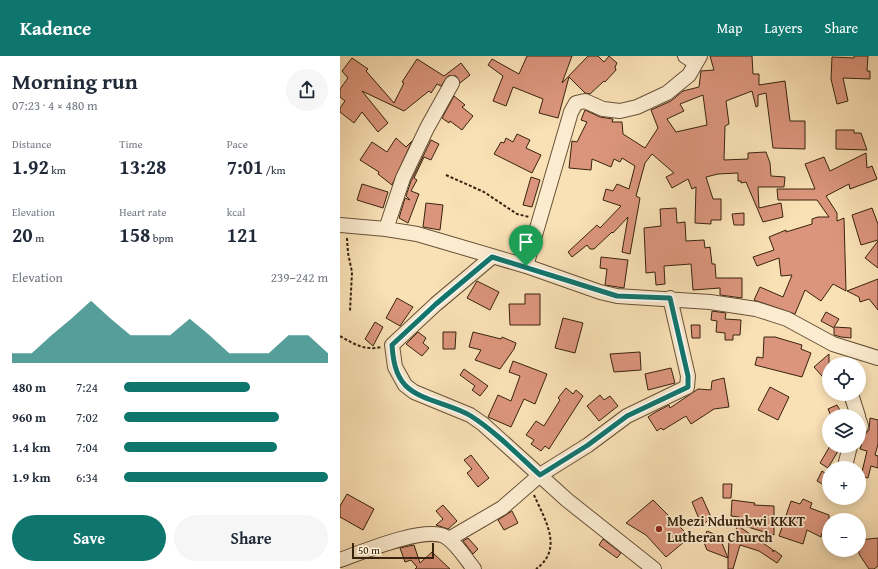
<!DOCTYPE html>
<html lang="en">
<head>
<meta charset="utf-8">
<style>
	:root { --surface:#fff; --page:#f6f6f7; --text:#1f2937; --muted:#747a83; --accent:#0f766e }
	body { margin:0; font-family:"Gentium Book Plus",serif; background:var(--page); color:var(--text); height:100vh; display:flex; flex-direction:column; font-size:15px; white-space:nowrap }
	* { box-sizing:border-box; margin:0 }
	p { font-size:13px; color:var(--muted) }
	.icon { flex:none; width:22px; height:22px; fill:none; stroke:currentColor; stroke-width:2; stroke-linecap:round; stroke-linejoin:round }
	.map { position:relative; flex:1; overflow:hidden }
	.drawer { display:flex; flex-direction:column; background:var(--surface); width:340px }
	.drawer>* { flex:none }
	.tools { position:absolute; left:482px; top:301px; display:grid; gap:8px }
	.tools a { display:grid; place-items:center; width:44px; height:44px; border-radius:50%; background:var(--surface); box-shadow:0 2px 10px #0003; font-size:20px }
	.scale { position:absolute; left:12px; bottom:10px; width:82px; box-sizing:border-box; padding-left:4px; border:2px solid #38230e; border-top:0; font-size:11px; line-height:14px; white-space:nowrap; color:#38230e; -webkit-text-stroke:3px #fbebcf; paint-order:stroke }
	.pin { position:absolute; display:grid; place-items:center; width:34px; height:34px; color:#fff; margin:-41px -17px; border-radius:50% 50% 50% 0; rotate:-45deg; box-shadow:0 0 4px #0007 }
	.pin .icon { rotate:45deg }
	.round { display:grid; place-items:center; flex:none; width:42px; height:42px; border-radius:21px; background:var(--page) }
	.overview { display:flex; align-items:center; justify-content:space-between; height:68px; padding:0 12px }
	h1 { font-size:22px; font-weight:600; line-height:30px }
	.figures { display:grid; grid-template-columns:repeat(3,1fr); gap:6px; height:68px; padding:4px 12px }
	.figures div { display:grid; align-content:center }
	.figures b { font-size:20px; font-weight:600 }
	.figures small { font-size:11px; font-weight:400 }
	.figures p { font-size:11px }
	.chart { height:112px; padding:8px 12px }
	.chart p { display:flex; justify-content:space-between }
	.chart svg { width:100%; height:72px; margin-top:4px; fill:var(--accent); opacity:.7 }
	.action { display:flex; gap:8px; margin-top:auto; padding:8px 12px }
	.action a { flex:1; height:46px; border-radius:24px; background:var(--accent); color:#fff; font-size:16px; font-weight:600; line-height:46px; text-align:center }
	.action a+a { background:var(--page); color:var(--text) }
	ul { padding:0 12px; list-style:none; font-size:13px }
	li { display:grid; grid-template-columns:64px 48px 1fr; align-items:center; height:30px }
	li i { height:10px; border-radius:5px; background:var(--accent) }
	header { display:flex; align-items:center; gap:24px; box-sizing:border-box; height:56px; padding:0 20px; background:var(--accent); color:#fff }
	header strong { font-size:19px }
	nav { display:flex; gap:22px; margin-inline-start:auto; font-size:14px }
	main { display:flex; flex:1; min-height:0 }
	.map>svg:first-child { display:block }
</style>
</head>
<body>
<header>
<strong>Kadence</strong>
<nav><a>Map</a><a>Layers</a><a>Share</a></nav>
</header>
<main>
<section class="drawer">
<div class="overview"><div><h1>Morning run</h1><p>07:23 · 4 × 480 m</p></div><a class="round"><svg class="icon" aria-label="share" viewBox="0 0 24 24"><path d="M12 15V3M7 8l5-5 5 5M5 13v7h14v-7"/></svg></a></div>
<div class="figures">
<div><p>Distance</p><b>1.92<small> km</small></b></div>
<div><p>Time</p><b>13:28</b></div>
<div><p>Pace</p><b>7:01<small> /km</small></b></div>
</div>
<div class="figures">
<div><p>Elevation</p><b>20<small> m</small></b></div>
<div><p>Heart rate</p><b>158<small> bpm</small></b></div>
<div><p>kcal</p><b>121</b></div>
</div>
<div class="chart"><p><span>Elevation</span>239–242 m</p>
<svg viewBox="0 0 160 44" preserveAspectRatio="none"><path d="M0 44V38L10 38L20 27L30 17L40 6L50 17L60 27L70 27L80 27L90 17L100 27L110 38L120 38L130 38L140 27L150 27L160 38V44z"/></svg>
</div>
<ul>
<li><b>480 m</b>7:24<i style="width:62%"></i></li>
<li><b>960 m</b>7:02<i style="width:76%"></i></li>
<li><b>1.4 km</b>7:04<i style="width:75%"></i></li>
<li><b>1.9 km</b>6:34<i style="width:100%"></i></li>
</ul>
<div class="action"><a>Save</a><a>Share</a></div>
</section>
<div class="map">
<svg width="538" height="513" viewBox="0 0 538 513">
	<rect width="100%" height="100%" fill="#f9e0b5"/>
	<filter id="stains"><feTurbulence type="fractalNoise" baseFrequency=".005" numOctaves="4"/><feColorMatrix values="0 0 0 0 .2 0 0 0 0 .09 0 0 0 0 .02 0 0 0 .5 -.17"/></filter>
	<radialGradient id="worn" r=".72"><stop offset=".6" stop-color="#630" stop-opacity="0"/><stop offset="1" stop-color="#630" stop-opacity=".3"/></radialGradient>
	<path fill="#db957c" stroke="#38230e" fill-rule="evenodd" d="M187,0h45l-10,27 26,-27h10l6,6 5,-6 8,7 -2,4 1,3 -11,12 -1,-1 -14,13 -5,-1 -16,-16 -11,41 -19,-5 4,-14 -30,-12 -7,19 -13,-5 10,-25 -15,-11 4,-6 27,15z
		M370,0h42l1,18h6v11l26,-4 5,40h15v28l-32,-1 -7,-55 -8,2v11l-2,1 -4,-16 -26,10 3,23 -4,2 -1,34 24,-1v-6l18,-1 4,11 1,13 14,1 -1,10h-26l1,21 22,-5 2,14 -20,5 -17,-40 -5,1v-2h-3v-8l-20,1 -12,3 7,22h8v21h-10v4l-16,-1 1,-36 -4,2 -4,-10 -16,9 -6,-11 8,-4 -22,-19 -7,9 -9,33 4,2 -10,56 -8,-2 6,-35 -15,16 -1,-1 -18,17h-4l-3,-4 -15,12 -4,-5 29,-27 3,3 21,-22 -18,-6 3,-11 7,2 4,-7 12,5 6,-23 -13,-8 -2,4 -6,-3 -3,8 -19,-8 -1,11 -22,-2 3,-27 5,1 10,-20 -6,-2 4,-10 15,7 13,2 -1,3h10l1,12 22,14 13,-20 -7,-18 20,-9 12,-10 16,-4 2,-16 13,-1zM363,39l4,30 -31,7 -9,-13 17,-8 -4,-7z
		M514,0h14l-1,15h3v8l-27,-1 5,23 -11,3 -6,-25 1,-22 22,1z
		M12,2l16,11 -2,2 28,32 10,-20 -2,-1 15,-23 27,17 17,-13 9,12 -10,8 -4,-7h-8l-7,10 -4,-2 -6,9 -2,-2 -25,20 -42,-20 26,32 -10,9 -16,-20 -8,11 -14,-11v-4l5,-7 -5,-4v-8l8,-11 -6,-7z
		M114,40l11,9 -3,2 11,9 -11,14 -12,-9 -1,2 -7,-5z
		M496,74h18v3h7l6,17 -31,-1z
		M177,78l13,6 -4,8 15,7 -9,18 -38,-19 7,-12 3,1 2,-5 7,4z
		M56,82l10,9 6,-6 -20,44 -14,-11 1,-2 -19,-12 12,-18 15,10z
		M91,84l8,4 -8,16 -7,-3 -10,21 3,2 -6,11 8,3 -11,29 -9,-5 6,-20 5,2 -4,-4 5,-15z
		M526,97l1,15 5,-2 5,13 -27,10 -1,-5 -23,12 11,17v8l7,-3 2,73 -13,-7 -12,17 -16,-11 -10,24 -41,-14 6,-13 23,10 9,-22 -11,1 -2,-18 -22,8 -4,-9 21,-7 -5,-13 17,-7v2l26,-8v-5l6,-2h11l-12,-17h-39l-1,-11h38l-10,-25 19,-7 6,14z
		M191,121l9,3 -8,27 -9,-2z
		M22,128l26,8 -5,16 -26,-8z
		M86,147l17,2 -3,25 -17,-3z
		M336,152l1,15 8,-1 1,19 18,-1 1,8 5,-1 2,17h3l1,14h26v20l-22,-3v-7l-27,2 -2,-26 -27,2 1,18 -9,1 -1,-13 -9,1 -2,-45 17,-2 -1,-17z
		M532,152l6,16v16l-17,5 -9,-30z
		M404,157v12h-10l-2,-11z
		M538,185v27l-13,-10z
		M261,201l27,3 -4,28 -19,-3 2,-16 -7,-1z
		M538,223v31l-9,-11 -9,3 -1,-5 -12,-6z
		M137,225l22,11 -9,18 -23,-12z
		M185,238h15v31h-30l-1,-21h16z
		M57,242l16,9 -13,19 -14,-8z
		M372,255l14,2 -1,6 16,1 -1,15h-7v5h-8v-7l-9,-1 1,-11 -6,-1z
		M486,256l13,7 -5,8 17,1v10l-10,-1 -7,-2v-7l-13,-7z
		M223,262l20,5 -8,30 -20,-5z
		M35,266l8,5 -10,19 -8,-7z
		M351,269h9v13h-8z
		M78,276l8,6 -3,5 6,5 -7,8 -16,-12z
		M103,276h13l-1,17h-12z
		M133,276l28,7 1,-2 14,6 -2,6 -14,20 -25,-9 6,-10 -12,-3z
		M424,281h11l27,8 -1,4 10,4 -9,24 -47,-12 2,-8 6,1z
		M300,296l1,18 -27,2 -4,-18z
		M489,298v30l-15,-17z
		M173,305l34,13 -12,30 -11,-5 -13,28 -23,-10 10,-22 13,6 9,-25 -11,-4z
		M331,312l4,15 -27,7 -3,-16z
		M124,313l24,17 -8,10 -8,-6 3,-4 -15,-11z
		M384,322l5,29 -15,2 -23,15 -5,-8 -23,14 -2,-2 -4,3 -9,-14 6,-4 15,-8 1,3 28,-19 13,1 1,-9z
		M430,331l19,10 -11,23 -20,-10z
		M226,332l7,6 3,-4 7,6 -34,53 -4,-3 -4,5 -10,-7 3,-4 -8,-5 10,-14 8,5 16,-26 -2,-2z
		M260,339l4,5 6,-4 8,10 -19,15 -12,-15z
		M497,349l6,11h-12l-3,-7z
		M530,362l8,2v24l-3,11 3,1v12l-7,-2 -3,12 -7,-2 6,-25 -7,-2 1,-3 2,-9 6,-7z
		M490,390h11l-13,22 -8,-5z
		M131,399l18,23 -11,9 -11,-14 5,-4 -8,-9z
		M482,415l7,5v12l-12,-7z
		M383,428h9l-1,14h-8z
		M7,438l27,15 -11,21 -23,-13v-11z
		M362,441l9,20 -9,9 -10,-24z
		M463,443l9,4 -2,5 19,7v22l-7,-4 -1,4 -14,-7 -4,14 -24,-8 12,-35 9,3z
		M313,444l37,37 -24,20 -20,-22 -20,-12z
		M392,444l23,3 -1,2 20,1v29l-36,-11 1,-7 -8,-1z
		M103,449l14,16 -9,8 -12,-4 7,-6 -7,-8z
		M172,455l6,12 -14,7 -6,-10z
		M397,469l36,25v2l1,-2 8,6 -5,7 -18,-12 -19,-6 -7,24h-5v-11l-21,-8 -4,-10 4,-9 12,5 9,22 1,-17 5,2z
		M128,482l10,11 -5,5 -10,-13z
		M538,482v28l-4,3h-5l-10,-15v-14z
		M263,483l18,14 -4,5 -18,-13z
		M74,489l6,18 12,-11 18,17h-35l2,-2 -6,-7 -6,2 -5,-14z"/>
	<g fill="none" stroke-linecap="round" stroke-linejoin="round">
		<g stroke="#685238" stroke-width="16">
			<path id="minor" d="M345,0l11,7
				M0,169l46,4 31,5 109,32 74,26 17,4 93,6 46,7 31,10 46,25 45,14
				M46,173l17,-51 24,-50 25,-45
				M152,201l-56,47 -44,41 3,22 10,18 9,7 56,23 13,9 84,76 87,69
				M186,210l45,-154 5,-9 9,-2 18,8 17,2 17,-4 30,-14 22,-18 11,-19
				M511,338l7,22
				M519,364l2,6 -2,4
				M505,410l5,-20
				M109,483l53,-31 38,-33 48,-30 39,-29 60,-29 1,-11 -18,-78
				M0,504c22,-8 86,-35 106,-23 11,7 20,22 28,32"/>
		</g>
		<path stroke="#38230e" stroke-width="2" stroke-dasharray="3 2" stroke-linecap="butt" d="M106,119l38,17 33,22 12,3
			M7,182l1,15 4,19 -2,39
			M0,280c14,8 25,15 41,11
			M194,439c11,25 30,54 2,74"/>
		<use href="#minor" stroke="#fbebcf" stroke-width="14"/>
	</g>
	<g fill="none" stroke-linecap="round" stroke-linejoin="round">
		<g stroke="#fff" stroke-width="8">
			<path id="route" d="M152,201l125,39 53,2 18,78v11l-61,29 -39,29 -48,30c-22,-20 -44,-43 -69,-59 -19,-12 -51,-15 -66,-31 -10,-11 -12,-26 -13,-40l44,-41z"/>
		</g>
		<use href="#route" stroke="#0f766e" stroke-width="5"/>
	</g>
	<circle fill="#8f2418" stroke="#fbebcf" stroke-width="1.5" cx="319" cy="473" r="4"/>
	<g text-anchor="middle" stroke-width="3.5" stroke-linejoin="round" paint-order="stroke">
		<g font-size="14" font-weight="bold" fill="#38230e" stroke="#fbebcf" text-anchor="start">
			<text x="327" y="470">Mbezi Ndumbwi KKKT<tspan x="327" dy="16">Lutheran Church</tspan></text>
		</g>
	</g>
	<rect width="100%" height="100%" filter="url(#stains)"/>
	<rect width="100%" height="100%" fill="url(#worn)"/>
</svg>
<div class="tools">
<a><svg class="icon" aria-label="locate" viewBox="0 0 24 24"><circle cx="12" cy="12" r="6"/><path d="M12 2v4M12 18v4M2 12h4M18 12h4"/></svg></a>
<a><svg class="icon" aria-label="layers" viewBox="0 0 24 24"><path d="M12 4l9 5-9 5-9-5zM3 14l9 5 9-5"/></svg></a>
<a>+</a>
<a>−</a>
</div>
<div class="scale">50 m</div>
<div class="pin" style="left:186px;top:210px;background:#1e9e55"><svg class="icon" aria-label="arrive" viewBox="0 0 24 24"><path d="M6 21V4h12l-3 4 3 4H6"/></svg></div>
</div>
</main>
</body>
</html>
